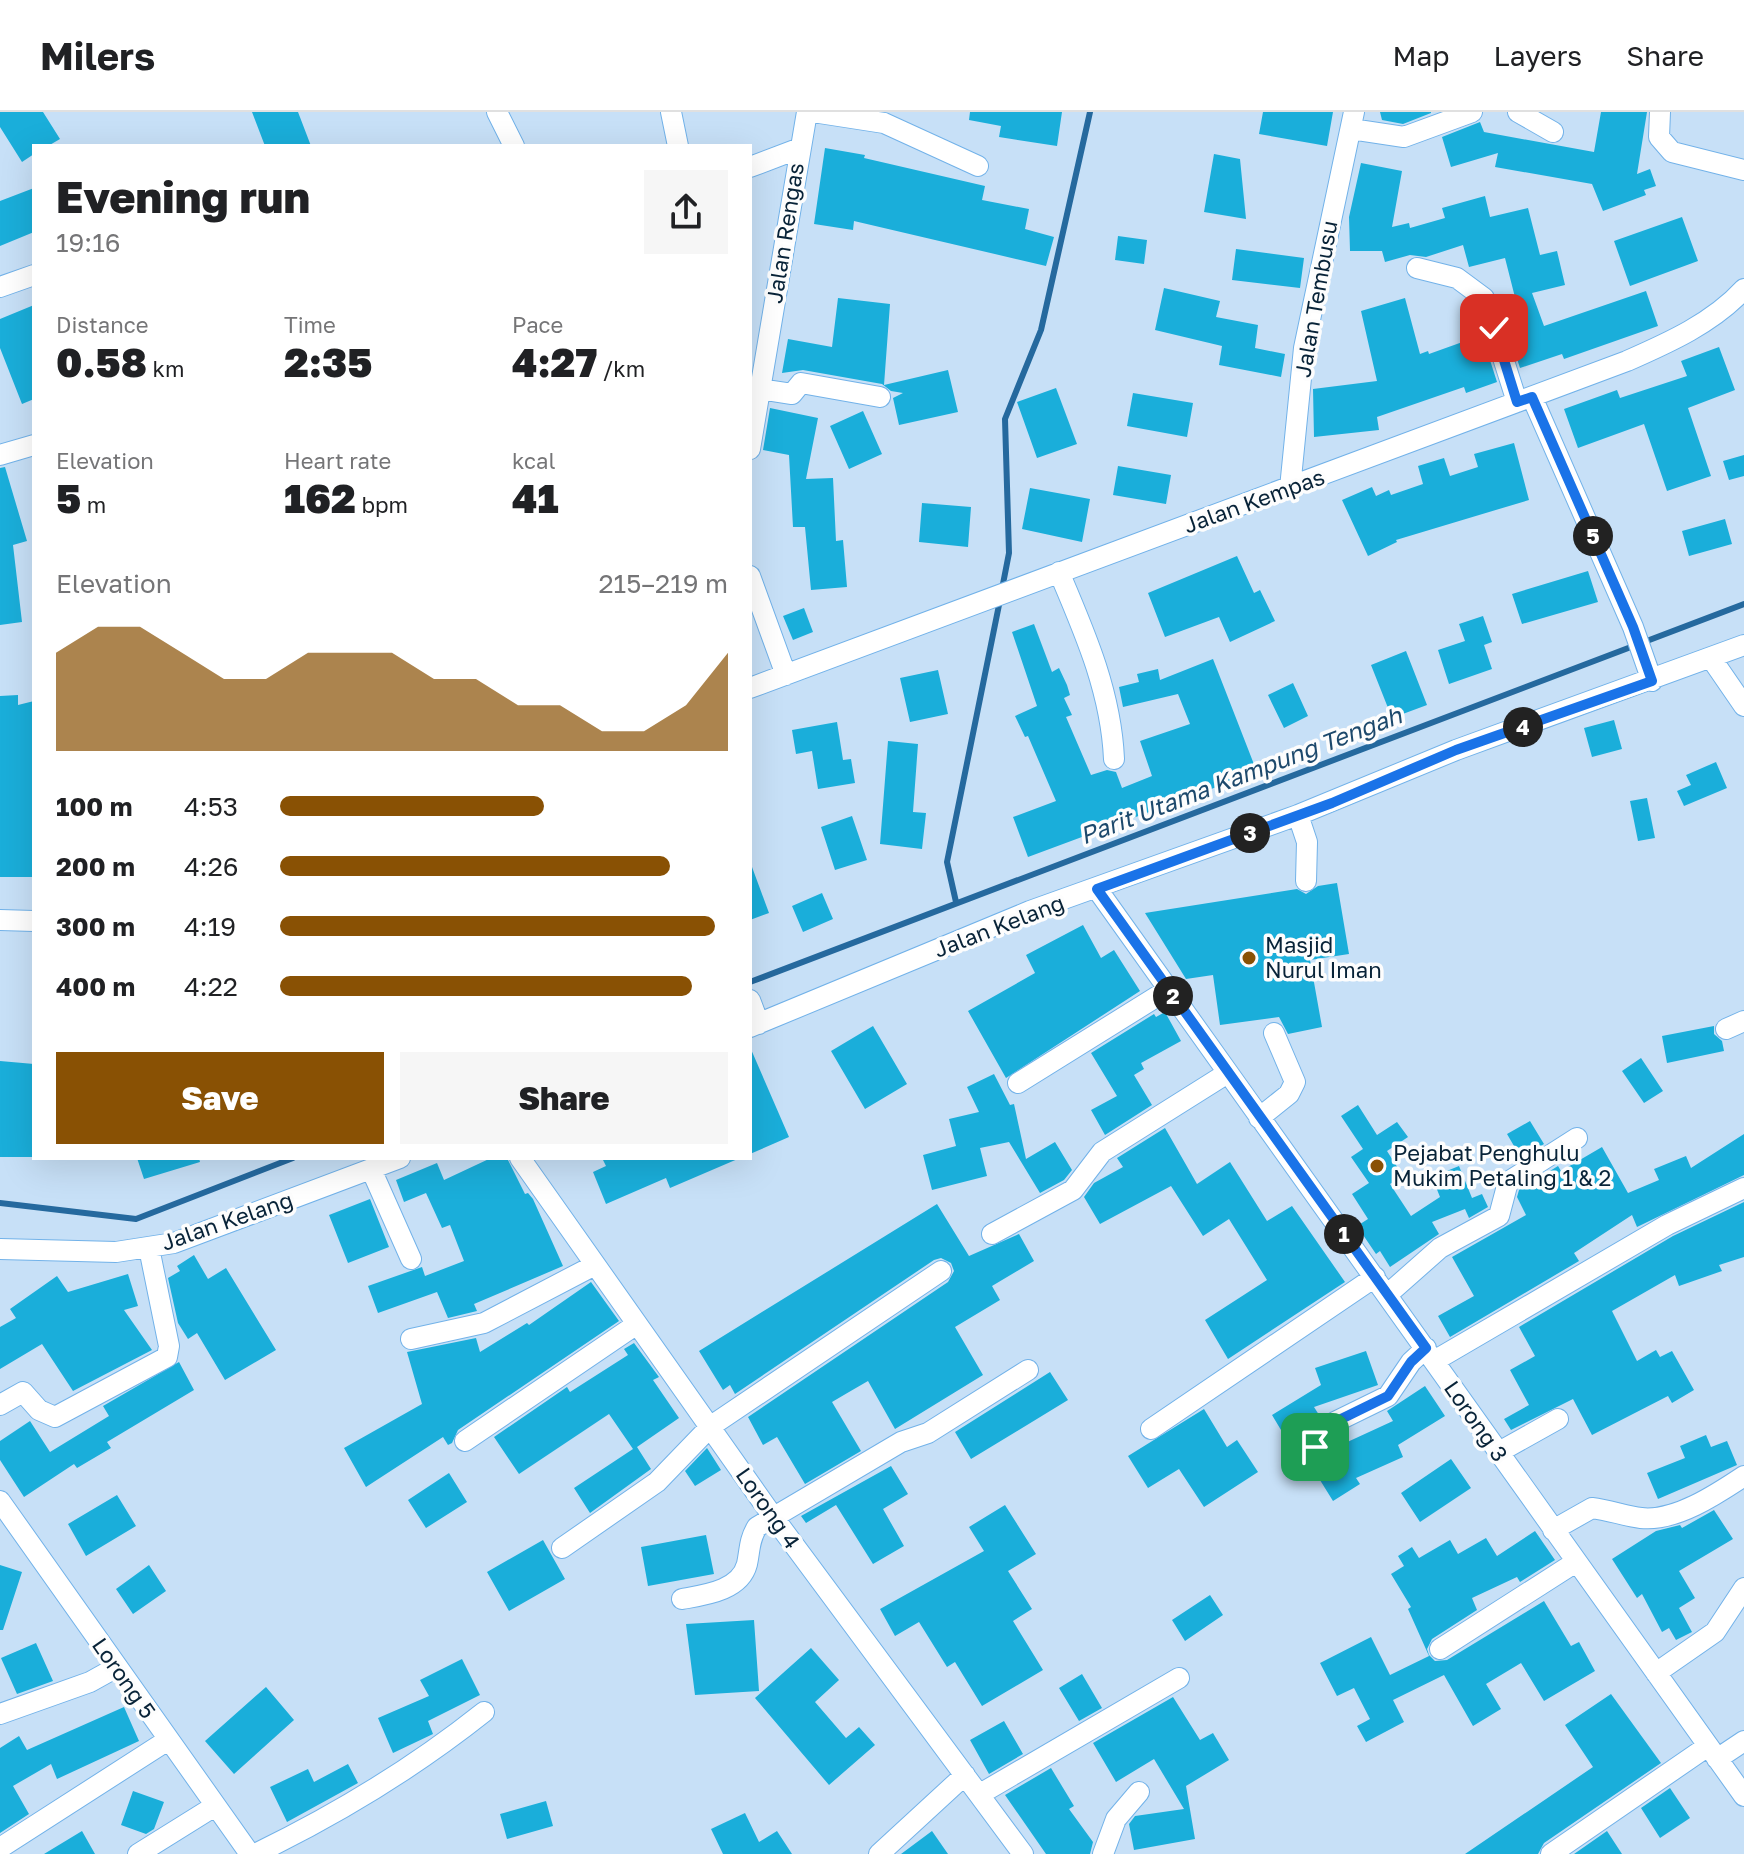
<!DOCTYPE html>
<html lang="en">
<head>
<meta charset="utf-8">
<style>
	:root { --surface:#fff; --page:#f6f6f6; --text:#202124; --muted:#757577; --line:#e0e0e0; --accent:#895104 }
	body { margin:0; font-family:"Golos Text",sans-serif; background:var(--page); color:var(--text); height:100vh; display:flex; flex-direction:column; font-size:30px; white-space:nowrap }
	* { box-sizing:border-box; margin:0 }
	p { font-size:26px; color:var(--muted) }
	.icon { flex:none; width:44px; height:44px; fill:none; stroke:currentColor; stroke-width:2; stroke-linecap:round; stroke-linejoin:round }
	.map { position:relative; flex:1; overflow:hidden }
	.details { position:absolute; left:32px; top:32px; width:720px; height:1016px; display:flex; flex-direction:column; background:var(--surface); border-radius:0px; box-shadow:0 8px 32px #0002 }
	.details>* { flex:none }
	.pin { position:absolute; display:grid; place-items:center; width:68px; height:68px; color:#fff; margin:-34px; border-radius:16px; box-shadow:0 4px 12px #0006 }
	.km { position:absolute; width:40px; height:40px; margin:-20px; border-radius:50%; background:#222; color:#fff; font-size:22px; line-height:40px; text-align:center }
	.round { display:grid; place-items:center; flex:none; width:84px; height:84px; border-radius:0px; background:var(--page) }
	.head { display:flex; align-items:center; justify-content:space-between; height:136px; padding:0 24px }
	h1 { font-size:44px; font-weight:800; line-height:60px }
	.stats { display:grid; grid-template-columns:repeat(3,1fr); gap:12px; height:136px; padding:8px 24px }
	.stats div { display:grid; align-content:center }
	.stats b { font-size:40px; font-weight:800 }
	.stats small { font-size:22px; font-weight:400 }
	.stats p { font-size:22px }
	.chart { height:224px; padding:16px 24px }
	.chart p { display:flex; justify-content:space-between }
	.chart svg { width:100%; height:144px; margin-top:8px; fill:var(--accent); opacity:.7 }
	.button { display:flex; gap:16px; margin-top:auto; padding:16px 24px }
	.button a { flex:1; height:92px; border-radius:0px; background:var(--accent); color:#fff; font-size:32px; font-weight:800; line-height:92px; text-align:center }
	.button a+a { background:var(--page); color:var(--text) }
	ul { padding:0 24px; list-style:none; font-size:26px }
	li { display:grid; grid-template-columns:128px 96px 1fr; align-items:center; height:60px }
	li i { height:20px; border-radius:10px; background:var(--accent) }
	header { display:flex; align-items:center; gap:48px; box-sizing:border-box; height:112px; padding:0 40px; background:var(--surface); border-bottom:2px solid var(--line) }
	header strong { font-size:38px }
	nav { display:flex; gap:44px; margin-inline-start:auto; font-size:28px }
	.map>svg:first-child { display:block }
</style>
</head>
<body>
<header>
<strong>Milers</strong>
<nav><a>Map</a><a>Layers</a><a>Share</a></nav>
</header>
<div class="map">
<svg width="1744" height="1742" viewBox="0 0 1744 1742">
	<rect width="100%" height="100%" fill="#c7e0f7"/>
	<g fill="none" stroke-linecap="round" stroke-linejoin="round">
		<path stroke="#25699e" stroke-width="6" d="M1002,477l7,-36 -4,-134 36,-89 49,-218
			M956,790l-9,-40 53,-262
			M750,870l994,-378
			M0,1091l136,16 157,-61"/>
	</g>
	<path fill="#1aaeda" d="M0,0h43l17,27 -12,7h-14v8l-12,8 -22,-35z
		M252,0h46l13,34h-46z
		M970,0h92l-5,34 -58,-9 2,-11 -32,-6z
		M1263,0h70l-6,34 -68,-12z
		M1380,0h51v1l-28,11 -21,-4z
		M1601,0h46l-10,62 13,-5 6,17 -12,4 2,5 -43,16 -11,-27 -97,-17 3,-14 -47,14 -9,-30 38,-15 4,10 110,20z
		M825,36l40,7 -1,3 121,28 -3,14 47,9 -4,20 29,8 -8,29 -192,-45 -1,9 -39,-6z
		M1214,42l26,5 6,60 -42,-7z
		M1361,51l41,8 -10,56 17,-4 1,5 35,-10 -3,-10 43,-12 5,21 38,-9 12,47 17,-4 8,34 -33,8 12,33 102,-35 12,35 -94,33 -2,-5 -42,14 -15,-46 15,-5 -15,-59 -36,9 -6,-22 -37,12 -16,-2 -25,7 -3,-11h-32l-1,-34z
		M34,76v44l-34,14v-45z
		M1682,105l16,44 -68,25 -16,-45z
		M1118,124l29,4 -3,24 -29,-4z
		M1236,137l68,9 -4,30 -68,-8z
		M1164,176l56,13 -4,16 42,8 -3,23 30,6 -4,23 -62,-12 3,-19 -67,-16z
		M838,186l52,6 -6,81 64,-15 10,42 -59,13 -6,-27 10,-5 -12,-2 -9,-7 -79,-14 -21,3 6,-34 44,8z
		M1405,186l15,56 8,-3 1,3 53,-19 15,47 -31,11 -2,-6 -87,30 2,13 -65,7 -1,-48 64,-8 -16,-70z
		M34,193v94l-12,5 -22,-56v-29z
		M1719,235l16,43 -47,18 23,68 -44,15 -23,-67 -66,24 -14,-39 53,-19 3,8 67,-22 -6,-15z
		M1056,276l21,56 -40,14 -20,-56z
		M1133,281l60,10 -6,34 -60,-11z
		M770,296l48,10 -12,61 27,-1 3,63 7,-1 4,47 -36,3 -6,-63h-12l-4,-72 -26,-5z
		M863,299l19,43 -33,15 -19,-43z
		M1514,331l15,57 -133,40 1,2 -29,14 -26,-56 30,-13 4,9 13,-6 2,5 32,-11 -5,-18 26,-8 6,18 28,-9 -4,-13z
		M1744,343v21l-15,4 -6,-19z
		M1118,354l53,9 -5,29 -53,-9z
		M5,355l22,74 -14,4 9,77 -22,3v-157z
		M1030,376l60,11 -8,43 -60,-13z
		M922,391l49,4 -3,40 -49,-5z
		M1725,407l7,25 -43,12 -7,-25z
		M1237,444l17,37 6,-3 15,31 -45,21 -11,-25 -54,20 -17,-44z
		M1588,459l10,31 -76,22 -10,-30z
		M804,496l9,24 -20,8 -10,-24z
		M1483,504l9,26 -8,3 8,24 -43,15 -11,-34 27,-9 -6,-17z
		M1034,512l18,48 7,-4 8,17 3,10 -6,3 8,17 -6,2 25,58 16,-5 9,2 6,16 30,-12 -12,-35 50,-17 -12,-30 -55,13 -4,-20 20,-5 -2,-8 21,-5 2,11 53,-21 44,113 -229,85 -15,-40 43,-16 -28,-65 -3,1 -10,-21 22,-10 -25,-74z
		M1406,539l21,54 -35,13 -21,-53z
		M938,558l10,44 -38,8 -10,-44z
		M1293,571l15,33 -24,12 -16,-33z
		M18,583v10l16,-4v176h-34v-181z
		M1614,608l8,29 -30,8 -8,-29z
		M837,610l6,38 8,-1 4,24 -37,6 -6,-38 -16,3 -4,-24z
		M888,629l30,3 -5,68 13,1 -4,36 -42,-5z
		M1716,650l11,26 -43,18 -7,-15 14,-6 -5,-10z
		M1647,686l8,40 -17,3 -8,-40z
		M852,704l15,44 -32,10 -14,-43z
		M752,755l17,46 -19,7v-52z
		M1337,771l12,71 -39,6 12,67 -34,7 -9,-17 -59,8 -7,-50 -27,4 -41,-66 152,-24 9,5 12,-8z
		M822,781l11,26 -30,13 -11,-26z
		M1083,813l18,33 13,-8 26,41 -134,87 -38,-67 67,-38 -9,-18z
		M1165,900l16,29 -40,22 3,6 -10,6 18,30 -47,30 -14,-25 26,-14 -26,-43 63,-39 2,3z
		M873,914l34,58 -42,25 -34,-58z
		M1714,914v8l8,7 2,10 -57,12 -5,-27z
		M750,935l39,90 -39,17z
		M1641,946l22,33 -19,12 -22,-32z
		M0,949l34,3v93h-34z
		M994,962l16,31 4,-1 12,55 29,-17 17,28 -8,10 -24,13 -31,-51 -29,6 7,28 -55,14 -9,-35 33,-9 -7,-27 30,-7 -12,-25z
		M1358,993l19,30 20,-13 11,15 -21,14 16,25 -13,8 21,32 29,-19 -8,-20 27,-11 13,32 10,-4 6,13 -19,11 -4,-9 -33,13 7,12 -49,33 -10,-16 -4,3 -19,-28 11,-7 -16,-25 17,-11 -18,-26 12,-8 -22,-33z
		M1530,1009l14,23 -23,14 -14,-24z
		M1165,1016l32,56 33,-22 37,59 25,-15 53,76 -117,77 -23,-39 62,-40 -38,-61 -26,17 -32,-50 -71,38 -16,-27 10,-14 29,-16 -6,-9z
		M1744,1022v41l-107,52 -5,-12 -58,38 5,8 -129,76 -12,-21 36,-20 -22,-39 74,-42 -9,-18 2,-7 39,-24 3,5 41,-24 26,46 31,-13 -5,-11 32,-13 5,12z
		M137,1046h62l1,4 -56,17z
		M491,1046h16l18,36 3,-1 5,6 30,67 -89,38 3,7 -29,7 -11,-26 -59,21 -10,-27 54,-19 3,9 39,-15 -14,-36 -8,3 -16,-35 -22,9 -8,-22 41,-17 7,17z
		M602,1046h138l-70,30 -4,-10 -60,26 -13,-32 13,-6z
		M370,1087l19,48 -41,16 -19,-48z
		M1744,1090v55l-25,8 3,6 -43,15 -4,-11 -63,36 25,50 19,-11 4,7 12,-6 22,39 -22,13 -4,-7 -76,39 -19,-36 -62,31 -7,-11 25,-14 -19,-35 25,-14 -16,-29 154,-91z
		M937,1092l32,52 50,-22 15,27 -42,25 8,14 -45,27 28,48 -88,54 -27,-48 -19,11 -17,10 29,49 -56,33 -28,-47 -14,8 -15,-28 200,-135 6,-11 -3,-8 -10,-5 -7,2 -199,134 -5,-9 -7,5 -24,-39z
		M194,1143l14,24 18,-11 50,82 -51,30 -28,-47 -9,6 -10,-16 -10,-45 12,-7 -3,-5z
		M128,1162l10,32 -14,4 28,40 -79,41 -31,-47 -42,25v-42l16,-9 -6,-9 47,-33 11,16z
		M591,1170l28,39 -161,109 -6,13 -4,2 -5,-8 -77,50 -22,-39 78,-44 -15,-52 69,-14 4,14 47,-29 2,2z
		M634,1231l25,34 -6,3 26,38 -42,29 14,22 -61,44 -16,-25 59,-39 -24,-35 -90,60 -25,-37 73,-50 3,5 58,-37 -4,-6z
		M1366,1239l12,34 -64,22 7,11 -13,16 -18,11 -18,-30 49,-30 -6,-17z
		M179,1250l15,28 -87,52 4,6 -34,20 -3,-4 -50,33 -24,-37v-19l30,-20 20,31 59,-36 -6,-10z
		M1050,1260l18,28 -97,59 -16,-27z
		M1425,1274l20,30 -47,29 5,12 -47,21 4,6 -27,17 -18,-29 32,-20 -4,-8 50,-23 -6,-10z
		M1204,1297l23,38 10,-7 21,32 -54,35 -25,-38 -31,19 -20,-32z
		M1706,1323l5,12 16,-6 10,24 -79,34 -11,-26 38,-15 -5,-12z
		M707,1336l14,22 -26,16 -10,-15z
		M1451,1347l20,29 -51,34 -19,-29z
		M891,1354l17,28 -25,15 21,37 -31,18 -37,-59 -30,18 -5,-7z
		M449,1361l18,29 -41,26 -18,-28z
		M117,1383l19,31 -50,30 -18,-32z
		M1005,1393l31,49 -28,17 24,38 -19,12 30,49 -61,36 -27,-44 -8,5 -28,-45 -24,14 -15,-27 104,-58 -15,-24z
		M1714,1398l19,29 -54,32 16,27 -16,10 13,24 -16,8 -7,-12 -7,4 -20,-38 -5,4 -25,-39 44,-28 24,-6 2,3z
		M1535,1419l20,29 -35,22 -3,-5 -45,21 5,12 -45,29 -5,10 2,6 6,6 12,-1 97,-59 27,45 8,-4 16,29 -51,30 -23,-38 -35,21 15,25 -28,17 -29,-51 -51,25 11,22 -38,20 -9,-16 13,-7 -16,-31 -17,8 -17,-33 51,-26 19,38 39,-19 -21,-47 3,-2 -20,-33 13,-8 -6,-10 14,-9 7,11 31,-18 8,14 28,-16 11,18z
		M706,1423l8,39 -66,12 -7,-39z
		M543,1428l22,39 -56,32 -22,-39z
		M0,1453l22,7 -19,58h-3z
		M149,1453l17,26 -33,23 -17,-25z
		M1210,1483l13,20 -38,26 -13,-21z
		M754,1508l5,71 -64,4 -9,-71z
		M36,1531l17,38 -36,13 -16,-36z
		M811,1536l28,32 -24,22 31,36 13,-11 16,18 -46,40 -74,-87z
		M462,1547l18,36 -52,26 5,13 -40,19 -15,-35 51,-22 -9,-16z
		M1082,1562l20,34 -23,13 -20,-33z
		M266,1575l28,33 -60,54 -29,-33z
		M1611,1582l50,69 -117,80 -6,11h-73l128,-87 -28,-42z
		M1173,1585l27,43 13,-7 16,27 -43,26 9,53 -61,11 -5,-26 6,-8 49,-7 -30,-50 -38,23 -23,-39z
		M124,1595l15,34 -82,38 -6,-15 -38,22 16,28 -29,19v-85l19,-12 8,14z
		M1004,1609l19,33 -34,20 -19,-34z
		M348,1652l10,19 -71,39 -17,-35 38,-18 6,13z
		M1051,1656l23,38 -5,3 24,33 -3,12h-44l-41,-59z
		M1670,1676l20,30 -30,20 -19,-30z
		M133,1679l31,11 -10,27 -8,5 -25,-9z
		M546,1689l7,25 -46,13 -7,-25z
		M745,1701l14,29 18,-11 15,23h-69l-12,-25z
		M82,1719l13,23h-51z
		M932,1719l16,23h-47z
		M1607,1719l15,23h-48z"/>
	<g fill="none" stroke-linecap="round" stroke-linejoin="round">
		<g stroke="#72b2e9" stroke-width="22">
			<path id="minor" d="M497,0l17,34
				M671,0l7,34
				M813,0l71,11 94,43
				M1518,0l35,20
				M1660,0l-1,25 13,15 72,18
				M1351,17l53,8 68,-25
				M750,55l50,-19
				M1417,156l40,10 27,20 33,104
				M0,175l34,-12
				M759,277l33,5 9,-11 79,14
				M1532,285l101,230 19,54
				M750,337l57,-337
				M0,343l34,-10
				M1290,376l14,-140 50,-236
				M1059,460c26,61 52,120 55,187
				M750,464l36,99
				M1711,546l33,48
				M750,576l877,-327c41,-18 86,-38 117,-72
				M1298,703l9,27 -1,39
				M1097,777l647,907
				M0,808l34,1
				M750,888l9,24
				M750,915l280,-116 268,-96 158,-65 288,-105
				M1726,917l18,-8
				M1018,971l151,-94
				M1259,1006l30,-24 6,-12 -21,-49
				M520,1046l254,360 249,336
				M371,1057l40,90
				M992,1122l81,-44 29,-38 124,-78
				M0,1137l116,3 58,-9 226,-85
				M1388,1182l52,-46 59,-32 9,-34 69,-44
				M411,1227l73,-16 111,-58
				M1434,1249l233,-136 77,-37
				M0,1293l23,-13 16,18 16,7 112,-60 2,-11 -20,-98
				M1151,1317l224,-152
				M465,1329l172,-117
				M1499,1340l59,-33
				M1295,1357l40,-47 53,-26 23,-34 15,-14
				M0,1389l250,353
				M1553,1418l39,-22c17,2 33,8 49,10 34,4 76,-24 103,-42
				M562,1436l95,-66 54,-56 230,-155
				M682,1487c22,-4 58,-8 65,-35 3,-14 2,-24 10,-37l144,-85 27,-9 100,-63
				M1440,1537l136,-87
				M1656,1561l59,-41 29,-44
				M0,1602l90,-32 27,-15
				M1717,1647l27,-18
				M980,1682l199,-116
				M0,1736l168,-108
				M138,1742l77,-48
				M255,1742c83,-40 156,-84 229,-142
				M879,1742l86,-79
				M1103,1742l13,-35 23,-27
				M1551,1742l157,-108"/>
		</g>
		<use href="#minor" stroke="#fff" stroke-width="20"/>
	</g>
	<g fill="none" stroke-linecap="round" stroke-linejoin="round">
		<g stroke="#fff" stroke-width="16">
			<path id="route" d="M1315,1335l20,-25 53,-26 23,-34 15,-14 -329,-459 235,-86 124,-53 196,-69 -19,-54 -101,-230 -15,5 -23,-74"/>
		</g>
		<use href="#route" stroke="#1a73e8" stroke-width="10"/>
	</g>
	<g fill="#895104" stroke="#fdfdfd" stroke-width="3">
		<circle cx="1249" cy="846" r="8"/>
		<circle cx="1377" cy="1054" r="8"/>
	</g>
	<g text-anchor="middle" stroke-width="7" stroke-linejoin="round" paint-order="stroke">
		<g font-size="22" fill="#082338" stroke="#fdfdfd">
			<text transform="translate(785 121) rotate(-81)" y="8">Jalan Rengas</text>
			<text transform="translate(1316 187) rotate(-80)" y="8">Jalan Tembusu</text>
			<text transform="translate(1254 389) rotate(-20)" y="8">Jalan Kempas</text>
			<text transform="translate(999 814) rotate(-21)" y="8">Jalan Kelang</text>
			<text transform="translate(227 1109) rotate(-19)" y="8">Jalan Kelang</text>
			<text transform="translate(1476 1309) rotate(55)" y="8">Lorong 3</text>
			<text transform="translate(768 1396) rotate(55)" y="8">Lorong 4</text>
			<text transform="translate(124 1566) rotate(55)" y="8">Lorong 5</text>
		</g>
		<g font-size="22" fill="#082338" stroke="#fdfdfd" text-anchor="start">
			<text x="1265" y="841">Masjid<tspan x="1265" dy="25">Nurul Iman</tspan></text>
			<text x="1393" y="1049">Pejabat Penghulu<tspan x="1393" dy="25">Mukim Petaling 1 &amp; 2</tspan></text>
		</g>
		<g font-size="24" font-style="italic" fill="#1d496c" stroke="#fdfdfd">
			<text transform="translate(1241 664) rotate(-21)" y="8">Parit Utama Kampung Tengah</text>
		</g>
	</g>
</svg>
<div class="pin" style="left:1315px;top:1335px;background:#1e9e55"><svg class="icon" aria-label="arrive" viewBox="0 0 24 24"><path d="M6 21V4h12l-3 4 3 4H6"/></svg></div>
<div class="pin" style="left:1494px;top:216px;background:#d93025"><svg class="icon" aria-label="check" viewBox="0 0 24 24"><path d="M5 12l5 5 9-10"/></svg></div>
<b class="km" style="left:1344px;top:1122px">1</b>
<b class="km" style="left:1173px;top:884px">2</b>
<b class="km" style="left:1250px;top:721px">3</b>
<b class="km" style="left:1523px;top:615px">4</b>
<b class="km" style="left:1593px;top:424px">5</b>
<section class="details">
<div class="head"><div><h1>Evening run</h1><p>19:16</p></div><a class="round"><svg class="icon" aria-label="share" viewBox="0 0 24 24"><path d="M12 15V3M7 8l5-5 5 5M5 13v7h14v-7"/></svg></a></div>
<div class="stats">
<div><p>Distance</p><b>0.58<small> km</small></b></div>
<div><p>Time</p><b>2:35</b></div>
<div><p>Pace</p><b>4:27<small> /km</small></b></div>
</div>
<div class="stats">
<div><p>Elevation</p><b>5<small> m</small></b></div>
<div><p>Heart rate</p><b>162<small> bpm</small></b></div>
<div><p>kcal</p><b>41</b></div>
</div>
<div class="chart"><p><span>Elevation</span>215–219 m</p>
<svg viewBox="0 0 160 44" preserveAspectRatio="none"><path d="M0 44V14L10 6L20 6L30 14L40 22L50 22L60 14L70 14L80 14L90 22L100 22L110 30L120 30L130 38L140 38L150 30L160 14V44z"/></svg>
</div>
<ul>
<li><b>100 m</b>4:53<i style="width:59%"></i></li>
<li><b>200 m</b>4:26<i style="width:87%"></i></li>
<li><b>300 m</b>4:19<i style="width:97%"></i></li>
<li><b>400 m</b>4:22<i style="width:92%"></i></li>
</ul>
<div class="button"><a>Save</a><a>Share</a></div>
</section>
</div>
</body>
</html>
